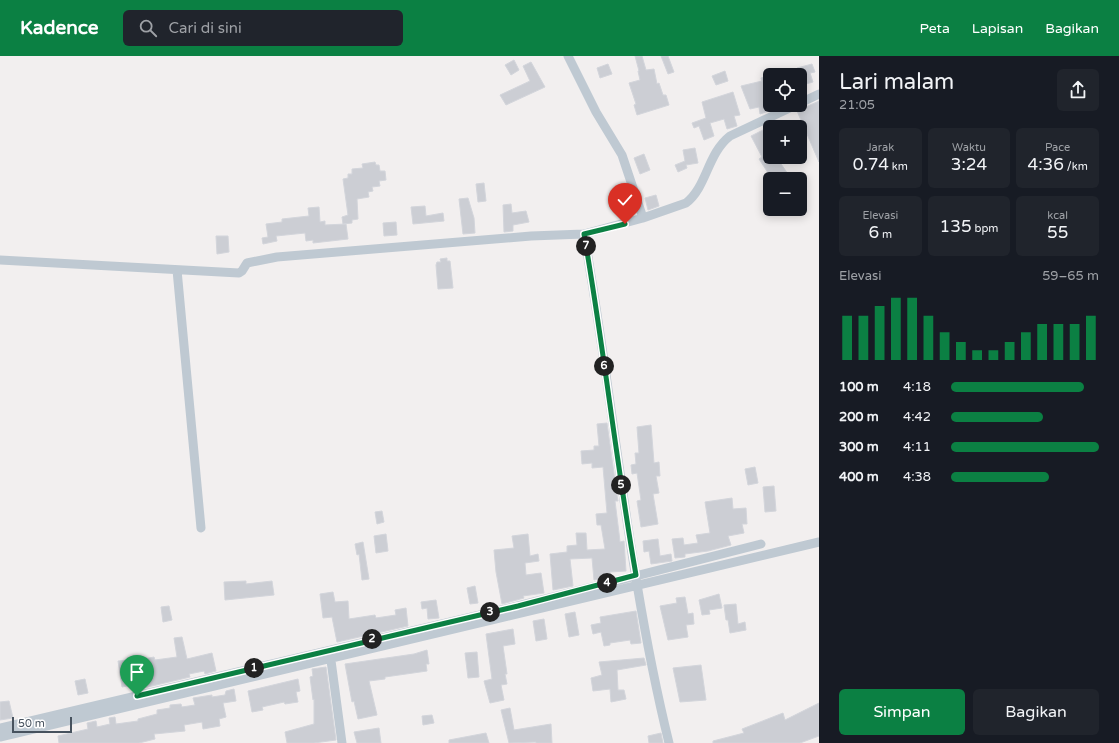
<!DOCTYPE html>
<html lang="id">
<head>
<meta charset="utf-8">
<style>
	:root { --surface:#171b24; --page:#20242c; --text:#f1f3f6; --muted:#9ea1a6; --accent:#0b8043 }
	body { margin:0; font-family:"Varela Round",sans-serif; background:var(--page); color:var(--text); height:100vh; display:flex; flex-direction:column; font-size:15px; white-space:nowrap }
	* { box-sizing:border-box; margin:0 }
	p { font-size:13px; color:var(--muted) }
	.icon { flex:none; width:22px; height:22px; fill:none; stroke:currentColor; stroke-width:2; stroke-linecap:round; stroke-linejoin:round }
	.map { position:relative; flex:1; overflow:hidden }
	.panel { display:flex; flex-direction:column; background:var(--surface); width:300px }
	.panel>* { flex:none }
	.buttons { position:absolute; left:763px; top:12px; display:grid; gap:8px }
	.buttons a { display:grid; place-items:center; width:44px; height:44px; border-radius:6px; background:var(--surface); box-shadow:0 2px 10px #0003; font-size:20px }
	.scale { position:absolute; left:12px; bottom:10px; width:60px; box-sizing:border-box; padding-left:4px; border:2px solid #47525e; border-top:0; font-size:11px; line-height:14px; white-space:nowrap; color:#47525e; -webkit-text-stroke:3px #fff; paint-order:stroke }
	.pin { position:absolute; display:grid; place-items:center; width:34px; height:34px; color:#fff; margin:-41px -17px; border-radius:50% 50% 50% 0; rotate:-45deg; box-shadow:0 0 4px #0007 }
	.pin .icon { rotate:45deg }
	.km { position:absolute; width:20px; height:20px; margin:-10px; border-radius:50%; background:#222; color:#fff; font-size:11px; line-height:20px; text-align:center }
	.round { display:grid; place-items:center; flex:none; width:42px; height:42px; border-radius:6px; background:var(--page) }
	.headline { display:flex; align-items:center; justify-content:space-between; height:68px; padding:0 20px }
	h1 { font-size:22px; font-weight:600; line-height:30px }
	.stats { display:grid; grid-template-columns:repeat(3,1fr); gap:6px; height:68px; padding:4px 20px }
	.stats div { display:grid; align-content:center; border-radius:6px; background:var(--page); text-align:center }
	.stats b { font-size:17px; font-weight:600 }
	.stats small { font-size:11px; font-weight:400 }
	.stats p { font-size:11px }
	.chart { height:112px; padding:8px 20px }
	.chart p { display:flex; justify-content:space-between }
	.chart svg { width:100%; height:72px; margin-top:4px; stroke:var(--accent); stroke-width:6 }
	.cta { display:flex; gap:8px; margin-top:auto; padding:8px 20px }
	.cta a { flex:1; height:46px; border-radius:6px; background:var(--accent); color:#fff; font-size:16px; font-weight:600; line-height:46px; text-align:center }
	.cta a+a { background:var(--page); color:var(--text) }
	ul { padding:0 20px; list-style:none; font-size:13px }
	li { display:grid; grid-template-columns:64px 48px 1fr; align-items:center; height:30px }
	li i { height:10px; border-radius:5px; background:var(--accent) }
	header { display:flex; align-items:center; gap:24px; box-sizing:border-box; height:56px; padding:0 20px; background:var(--accent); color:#fff }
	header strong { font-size:19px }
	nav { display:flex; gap:22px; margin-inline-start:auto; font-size:14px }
	.search { width:280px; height:36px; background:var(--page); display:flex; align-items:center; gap:10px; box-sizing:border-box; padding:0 14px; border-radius:6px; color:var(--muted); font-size:15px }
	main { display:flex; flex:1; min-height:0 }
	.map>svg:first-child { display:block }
</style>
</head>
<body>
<header>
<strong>Kadence</strong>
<div class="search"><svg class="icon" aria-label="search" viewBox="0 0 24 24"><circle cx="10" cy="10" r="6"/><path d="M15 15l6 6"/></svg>Cari di sini</div>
<nav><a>Peta</a><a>Lapisan</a><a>Bagikan</a></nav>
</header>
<main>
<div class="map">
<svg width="819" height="687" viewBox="0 0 819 687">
	<rect width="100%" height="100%" fill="#f2efef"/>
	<path fill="#ccced4" stroke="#d3d5db" d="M635,0h7l4,14 8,-1 3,15 2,-1 4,12h3l3,10 -32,10 -3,-10 2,-1 -7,-21 11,-3 -2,-9h1z
		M661,0h7l6,16 -6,2z
		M514,4l5,10 -8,5 -6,-10z
		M531,6l14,25 -39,18 -6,-10 30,-14 -7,-15z
		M608,8l4,10 -12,4 -3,-10z
		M812,8l3,8 -5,1 3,9 -11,3 -5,-17z
		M725,15l3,10 -12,4 -4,-9z
		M770,19v15l-5,2 4,19 -9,3 -1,-7 -9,2 -9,-23 21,-5 -1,-3z
		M733,36l7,23 -6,1 3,10 -10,3 -3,-10 -14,4 4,13 -10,4 -5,-14 -5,2 -2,-5 14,-5 -4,-16z
		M819,45v61l-22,-51z
		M765,73l5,9v19h16l-7,4 9,13 -8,5h-8l-13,-20 3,-2 -11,-21z
		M695,92l3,15 -12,2 1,3 -9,4 -3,-7 10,-4 -2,-11z
		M644,98l6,16 -10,4 -6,-16z
		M375,106l1,3h3l1,6h5l1,9 -7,1 1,5 -8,1 1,4 -5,1 1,5 -12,2 1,20 -6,1v3l-9,1 -1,-7 6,-2 -5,-36 5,-1v-4h4v-5l11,-1 -1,-4z
		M484,127l2,18 -8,1 -2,-18z
		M656,139l3,11 -11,4 -3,-12z
		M468,142l6,20 1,15 -12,1 -4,-35z
		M511,148l1,9 14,-2 3,11 -16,3v6l-9,1 -1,-27z
		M425,150l1,10 17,-3 1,8 -31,3 -2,-17z
		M319,151l1,15 5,-1v4l21,-1 2,15 -35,4v-3l-7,1 -1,-8 -29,3 1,5 -14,3 -1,-6 6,-1 -2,-13 16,-2v-3l27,-3 -1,-8z
		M396,166l1,13 -13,1 -1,-13z
		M216,180h12l1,16 -12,2z
		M447,202v3h3l3,27 -15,1 -2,-24 1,-3h4l-1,-3z
		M607,367l10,72 1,6h-3l4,32 1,9 4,-1 2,30 -16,1v4l-16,4 -2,-22 -22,1 3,27 -20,4 -3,-36 17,-2v-6l10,-1 -1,-12h10l1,17 18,-1 -4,-24h-4l-1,-11 11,-1 -4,-46 -11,1v-5l-10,1 -1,-13 13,-1v-4h5l-2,-22z
		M651,369l3,38 5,-1 1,14h-4l3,17 -6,1 5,30 -17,3 -4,-26 4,-1 -4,-27 -5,1 -1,-9 5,-1 -1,-11h4l-2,-26z
		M755,411l3,16 -10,2 -3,-16z
		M774,430l2,25 -11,1 -2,-25z
		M732,442l1,11 13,-1 1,16h-5l2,9 -16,3 3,9 -23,6 -23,3v3l-10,1 -3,-19 11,-1 1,7 14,-2 -2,-8 14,-2 -5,-31z
		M382,455l2,11 -7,2 -2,-12z
		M386,478l2,17 -12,2 -2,-17z
		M528,478l2,22 8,-2 1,7 -14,2 1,12 15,-2 3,20 -21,3 1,2 -22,6 -6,-32 -2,-22 20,-2 -2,-12z
		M658,483l2,17 11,-2 1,7 -21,3 -2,-13 -5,1 -1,-11z
		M363,486l6,37 -7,1 -3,-26 -2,1 -2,-11z
		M246,525v3l26,-3 2,14 -49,5 -1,-18z
		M475,530l3,17 -8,1 -3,-16z
		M333,536l2,10 13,-1 1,18 26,-4 1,3 20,-3 -1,-5 11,-2 2,18 -71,16 -5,-25 -9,1 -3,-24z
		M719,538l3,14 -13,2 1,4 -8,1 -3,-15z
		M685,541l3,17 5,-1 1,11 -8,1 2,12 -20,3 -8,-34 17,-3 -1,-5z
		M436,544l3,18 -11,1 -1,-11 -5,1 -1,-7z
		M736,548l2,20 7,-2 1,8 -16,3 -2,-13h-2l-2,-15z
		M169,550l3,14 -9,2 -2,-15z
		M636,555l5,32 -10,1 -1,-4 -20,3v2l-6,1 -3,-14 -8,2 -2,-9 10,-2 -1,-6z
		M575,556l4,23 -10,2 -4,-23z
		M544,563l3,20 -11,2 -3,-20z
		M513,573l2,15 -12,2 4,28h-2l2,10 -6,1 3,15 -14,3 -6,-22 8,-2 -6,-45z
		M182,581l5,22 25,-6 4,18 -11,3 -1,-3 -15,3 1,3 -51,12 -1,-5 -16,3 -4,-26 10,-1v2l26,-5 1,3 22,-3 -3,-19z
		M427,594l2,14h-3l1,7 -42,6v2l-16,2 8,34 -19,4 -4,-18 -2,1 -7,-38 69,-10z
		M477,596l2,25 -11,1 -3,-25z
		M644,602l2,7 -29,5 1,20h6l2,9 -15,3 -1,-13 -17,2 -2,-13 11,-3 -3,-13z
		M701,609l5,35 -26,2 -7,-34z
		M326,611l10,73 -22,3h-27l-2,-11 29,-8v-25l-1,1 -3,-23 3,-1 -1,-7z
		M85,623l3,14 -10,2 -3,-14z
		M298,623l2,12 -4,1 2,10 -13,2 -1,-2 -22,5 1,3 -11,2 -4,-21z
		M234,633l2,12 -13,2 3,14 -7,2 1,7 -17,3 -1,-7 -18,3 1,6 -31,3 1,5 -16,4h-80l-1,-7 30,-7 -1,-6 9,-2 1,6 13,-3 -1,-6 6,-1 1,7 22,-3v-2l19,-5v-4l13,-2v-3l11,-1 1,3 13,-2 -2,-7 19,-3v2l13,-2 1,-4z
		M9,645l4,17 -13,2v-18z
		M819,647v33l-19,7h-87v-2l31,-8 -2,-4 41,-16 2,7z
		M510,652l4,22 37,-6 1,19h-16v-1l-27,1 -8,-33z
		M432,659l2,8 -11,2 -1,-9z
		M379,672l2,15h-24l-3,-11z
		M486,677l3,10h-40v-3z
		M661,677l2,10h-14l-1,-7z"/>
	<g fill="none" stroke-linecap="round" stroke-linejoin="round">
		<path stroke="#bfc9d2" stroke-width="9" d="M568,0l28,56 26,43 21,63
			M800,47l19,-9
			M584,178c30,170 44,342 85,509
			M0,204l239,13 3,-2 5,-8 30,-6 254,-21 53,-2 59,-16 43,-15c21,-16 21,-49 44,-67l66,-31
			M177,214l24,258
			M330,597l12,90
			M0,672l518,-122 243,-62
			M0,681l819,-195"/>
	</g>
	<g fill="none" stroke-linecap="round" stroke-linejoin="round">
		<g stroke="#fff" stroke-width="8">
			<path id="route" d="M137,640l381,-90 118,-31c-20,-113 -32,-227 -52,-341l41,-10"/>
		</g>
		<use href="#route" stroke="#0b8043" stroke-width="5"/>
	</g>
</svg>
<div class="buttons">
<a><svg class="icon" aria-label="locate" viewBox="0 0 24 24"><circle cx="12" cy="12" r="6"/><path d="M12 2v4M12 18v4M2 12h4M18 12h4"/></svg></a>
<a>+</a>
<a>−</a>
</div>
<div class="scale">50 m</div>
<div class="pin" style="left:137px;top:640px;background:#1e9e55"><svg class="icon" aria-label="arrive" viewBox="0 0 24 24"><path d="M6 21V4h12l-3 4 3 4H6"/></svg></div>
<div class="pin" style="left:625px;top:168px;background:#d93025"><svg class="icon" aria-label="check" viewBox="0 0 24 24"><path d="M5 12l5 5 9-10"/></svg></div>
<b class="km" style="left:254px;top:612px">1</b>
<b class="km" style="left:372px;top:583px">2</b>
<b class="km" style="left:490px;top:556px">3</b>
<b class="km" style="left:607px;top:527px">4</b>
<b class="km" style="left:621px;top:429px">5</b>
<b class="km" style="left:604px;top:310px">6</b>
<b class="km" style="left:586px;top:190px">7</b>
</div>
<section class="panel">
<div class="headline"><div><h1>Lari malam</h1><p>21:05</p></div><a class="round"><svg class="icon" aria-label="share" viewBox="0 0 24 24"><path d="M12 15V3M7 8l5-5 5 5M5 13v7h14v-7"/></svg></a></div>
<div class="stats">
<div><p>Jarak</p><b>0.74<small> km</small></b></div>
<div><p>Waktu</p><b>3:24</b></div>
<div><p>Pace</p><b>4:36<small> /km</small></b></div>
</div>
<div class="stats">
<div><p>Elevasi</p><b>6<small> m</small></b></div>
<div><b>135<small> bpm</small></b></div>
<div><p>kcal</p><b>55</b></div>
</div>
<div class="chart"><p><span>Elevasi</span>59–65 m</p>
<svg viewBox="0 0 160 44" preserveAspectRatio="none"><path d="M5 44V17M15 44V17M25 44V11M35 44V6M45 44V6M55 44V17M65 44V27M75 44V33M85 44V38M95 44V38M105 44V33M115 44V27M125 44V22M135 44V22M145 44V22M155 44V17"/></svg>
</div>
<ul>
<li><b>100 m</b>4:18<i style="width:90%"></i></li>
<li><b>200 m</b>4:42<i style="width:62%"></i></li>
<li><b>300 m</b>4:11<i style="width:100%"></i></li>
<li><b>400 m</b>4:38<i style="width:66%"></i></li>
</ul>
<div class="cta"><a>Simpan</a><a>Bagikan</a></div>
</section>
</main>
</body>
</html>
